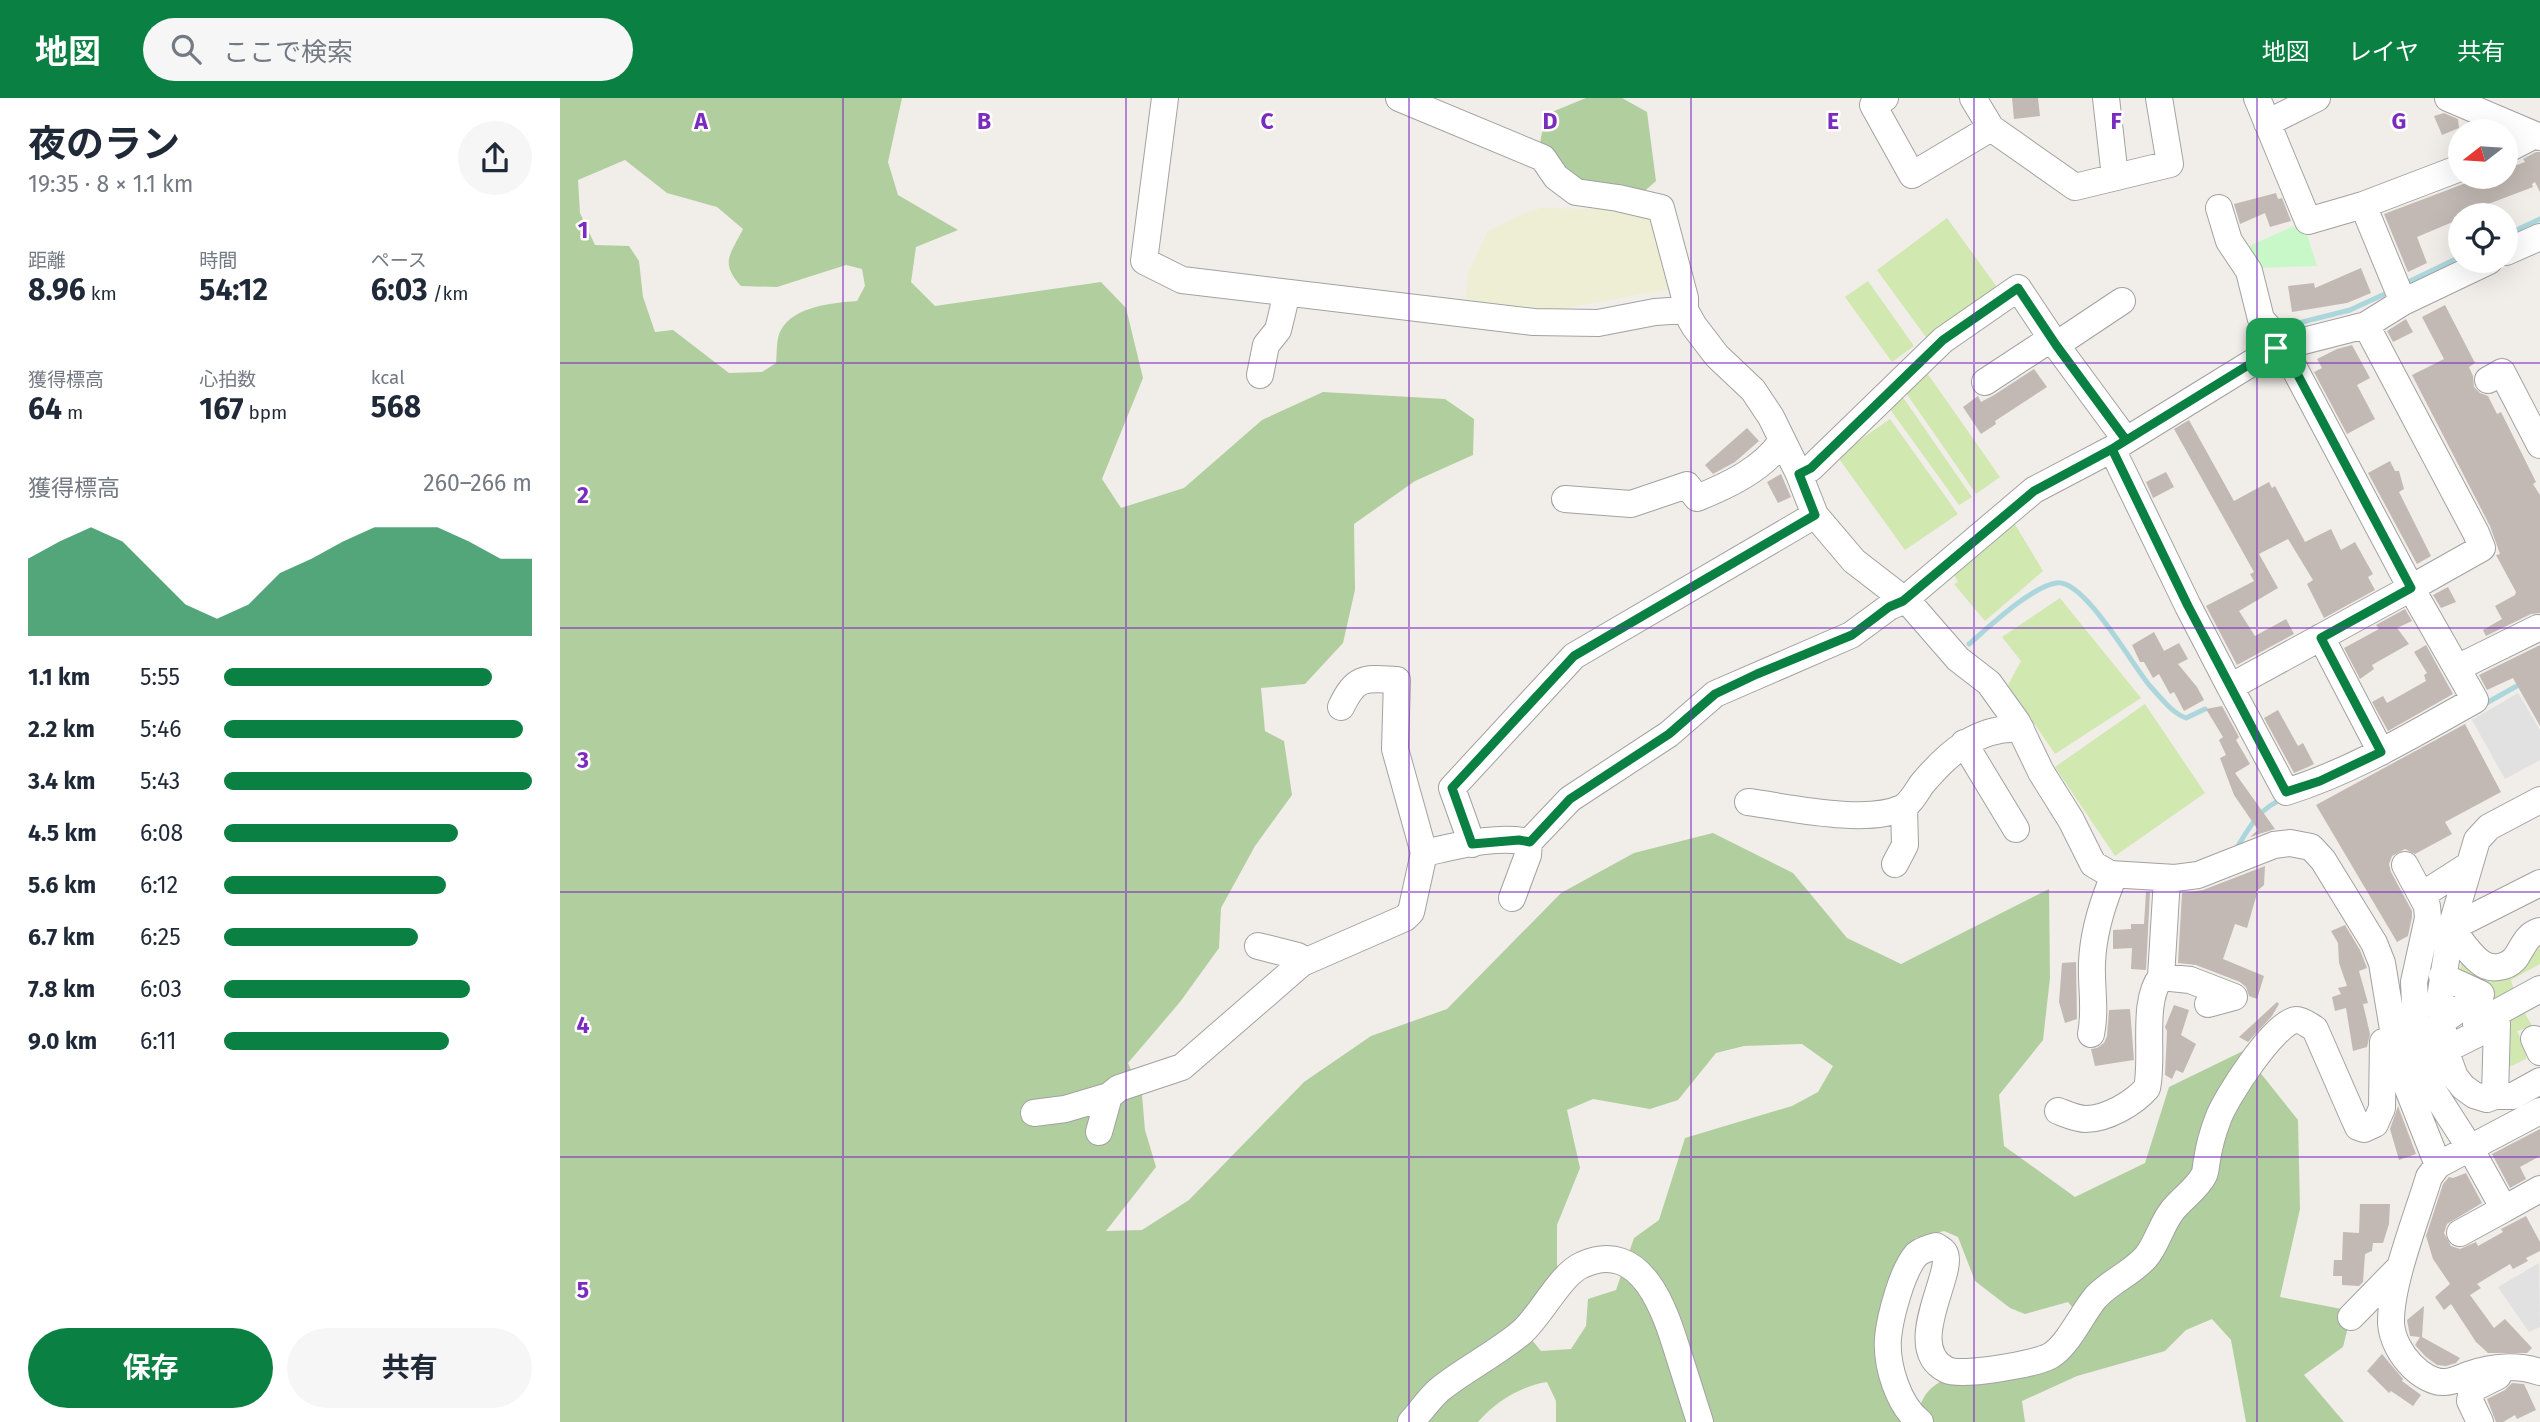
<!DOCTYPE html>
<html lang="ja">
<head>
<meta charset="utf-8">
<style>
	:root { --surface:#fff; --page:#f6f6f7; --text:#1f2937; --muted:#747a83; --accent:#0b8043 }
	body { margin:0; font-family:"Fira Sans","Noto Sans JP",sans-serif; background:var(--page); color:var(--text); height:100vh; display:flex; flex-direction:column; font-size:26px; white-space:nowrap }
	* { box-sizing:border-box; margin:0 }
	p { font-size:23px; color:var(--muted) }
	.icon { flex:none; width:38px; height:38px; fill:none; stroke:currentColor; stroke-width:2; stroke-linecap:round; stroke-linejoin:round }
	.map { position:relative; flex:1; overflow:hidden }
	.drawer { display:flex; flex-direction:column; background:var(--surface); width:560px }
	.drawer>* { flex:none }
	.needle { width:46px; rotate:253deg }
	.controls { position:absolute; left:1888px; top:21px; display:grid; gap:14px }
	.controls a { display:grid; place-items:center; width:70px; height:70px; border-radius:50%; background:var(--surface); box-shadow:0 7px 28px #0002; font-size:35px }
	.pin { position:absolute; display:grid; place-items:center; width:60px; height:60px; color:#fff; margin:-30px; border-radius:14px; box-shadow:0 4px 10px #0006 }
	.round { display:grid; place-items:center; flex:none; width:74px; height:74px; border-radius:37px; background:var(--page) }
	.overview { display:flex; align-items:center; justify-content:space-between; height:119px; padding:0 28px }
	h1 { font-size:38px; font-weight:700; line-height:52px }
	.stats { display:grid; grid-template-columns:repeat(3,1fr); gap:10px; height:119px; padding:7px 28px }
	.stats div { display:grid; align-content:center }
	.stats b { font-size:30px; font-weight:700 }
	.stats small { font-size:19px; font-weight:400 }
	.stats p { font-size:19px }
	.chart { height:196px; padding:14px 28px }
	.chart p { display:flex; justify-content:space-between }
	.chart svg { width:100%; height:126px; margin-top:7px; fill:var(--accent); opacity:.7 }
	.action { display:flex; gap:14px; margin-top:auto; padding:14px 28px }
	.action a { flex:1; height:80px; border-radius:42px; background:var(--accent); color:#fff; font-size:28px; font-weight:700; line-height:80px; text-align:center }
	.action a+a { background:var(--page); color:var(--text) }
	ul { padding:0 28px; list-style:none; font-size:23px }
	li { display:grid; grid-template-columns:112px 84px 1fr; align-items:center; height:52px }
	li i { height:18px; border-radius:9px; background:var(--accent) }
	header { display:flex; align-items:center; gap:42px; box-sizing:border-box; height:98px; padding:0 35px; background:var(--accent); color:#fff }
	header strong { font-size:33px }
	nav { display:flex; gap:38px; margin-inline-start:auto; font-size:24px }
	.search { width:490px; height:63px; background:var(--page); display:flex; align-items:center; gap:18px; box-sizing:border-box; padding:0 24px; border-radius:38px; color:var(--muted); font-size:26px }
	main { display:flex; flex:1; min-height:0 }
	.map>svg:first-child { display:block }
</style>
</head>
<body>
<header>
<strong>地図</strong>
<div class="search"><svg class="icon" aria-label="search" viewBox="0 0 24 24"><circle cx="10" cy="10" r="6"/><path d="M15 15l6 6"/></svg>ここで検索</div>
<nav><a>地図</a><a>レイヤ</a><a>共有</a></nav>
</header>
<main>
<section class="drawer">
<div class="overview"><div><h1>夜のラン</h1><p>19:35 · 8 × 1.1 km</p></div><a class="round"><svg class="icon" aria-label="share" viewBox="0 0 24 24"><path d="M12 15V3M7 8l5-5 5 5M5 13v7h14v-7"/></svg></a></div>
<div class="stats">
<div><p>距離</p><b>8.96<small> km</small></b></div>
<div><p>時間</p><b>54:12</b></div>
<div><p>ペース</p><b>6:03<small> /km</small></b></div>
</div>
<div class="stats">
<div><p>獲得標高</p><b>64<small> m</small></b></div>
<div><p>心拍数</p><b>167<small> bpm</small></b></div>
<div><p>kcal</p><b>568</b></div>
</div>
<div class="chart"><p><span>獲得標高</span>260–266 m</p>
<svg viewBox="0 0 160 44" preserveAspectRatio="none"><path d="M0 44V17L10 11L20 6L30 11L40 22L50 33L60 38L70 33L80 22L90 17L100 11L110 6L120 6L130 6L140 11L150 17L160 17V44z"/></svg>
</div>
<ul>
<li><b>1.1 km</b>5:55<i style="width:87%"></i></li>
<li><b>2.2 km</b>5:46<i style="width:97%"></i></li>
<li><b>3.4 km</b>5:43<i style="width:100%"></i></li>
<li><b>4.5 km</b>6:08<i style="width:76%"></i></li>
<li><b>5.6 km</b>6:12<i style="width:72%"></i></li>
<li><b>6.7 km</b>6:25<i style="width:63%"></i></li>
<li><b>7.8 km</b>6:03<i style="width:80%"></i></li>
<li><b>9.0 km</b>6:11<i style="width:73%"></i></li>
</ul>
<div class="action"><a>保存</a><a>共有</a></div>
</section>
<div class="map">
<svg width="1980" height="1324" viewBox="0 0 1980 1324">
	<rect width="100%" height="100%" fill="#f1ede8"/>
	<path fill="#eeeed5" d="M981,110l110,2 20,79 -118,21 -88,-9 4,-30 19,-40 32,-16z"/>
	<path fill="#d1e8b1" d="M1387,120l50,69 -69,53 -51,-70z
		M1308,183l46,65 -22,16 -47,-65z
		M1365,272l75,107 -24,17 -72,-104z
		M1340,295l72,104 -13,8 -72,-100z
		M1330,321l68,95 -53,36 -68,-94z
		M1453,423l30,50 -58,50 -31,-37 4,-2 -5,-9z
		M1500,500l81,100 -86,56 -47,-69 13,-24 -19,-24z
		M1585,606l60,89 -90,63 -60,-89z
		M1980,841v25l-29,16 3,10 -54,28 -1,-41 3,-18 13,10z
		M1960,907l14,24 6,-2v21l-11,-21 -12,4 9,20v8l-19,9 -2,-53z"/>
	<path fill="#b1ce9f" fill-rule="evenodd" d="M0,0h342l-14,64 10,33 60,35 -42,17 -5,35 24,24 166,-24 25,26 17,70 -41,101 19,29 63,-20 78,-68 61,-28 122,7 29,20 -1,36 -58,26 -61,43 1,66 -12,53 -38,41 -44,4 4,43 19,10 8,54 -37,51 -34,62 -2,40 -39,54 -52,61 14,32 3,35 11,37 -50,64 36,-1 47,-30 115,-118 67,-46 76,-27 114,-116 73,-40 79,-20 80,40 54,65 54,26 148,-75 1,89 -7,62 -44,55 5,51 71,51 70,-34 24,-76 74,-36 55,69 2,89 -20,88 72,14 -9,36 -39,28 40,47h-98l-15,-82 -19,-21 -26,11 -21,21 -88,25 -55,25 3,21h-469v-21l-9,-19c-26,4 -52,20 -69,40h-918zM65,62l42,33 50,14 26,22c-12,25 -24,33 -2,57l36,1 69,-22 16,4 3,17 -8,15c-24,2 -63,5 -76,29 -5,8 -4,23 -5,33l-14,9 -33,1 -56,-43 -18,2 -12,-35 -4,-36 -10,-15 -34,-1 -15,-32 -2,-33zM1242,946l31,22 -15,26 -26,14 -107,32 -26,82 -25,18 -18,52 -28,9 -2,27 -15,23 -30,2 -19,-23 35,-50v-53l23,-57 -13,-58 26,-11 57,10 28,-9 38,-47 28,-7zM1384,1133l14,6 17,44 35,27 15,6 43,-12 8,10c-8,10 -38,48 -47,52 -35,13 -95,-2 -109,43l-37,-38 14,-107 18,-24z
		M1026,0h36l25,14 9,69 -16,14 -68,-7 -33,-32 2,-19 6,-23z"/>
	<path fill="#c9f8c8" d="M1743,124l14,44 -60,2 -10,-21z"/>
	<path fill="#e1e1e1" d="M1958,595l22,37v30l-35,19 -33,-59z
		M1979,1165l1,64 -11,5 -31,-45z"/>
	<g fill="none" stroke-linecap="round" stroke-linejoin="round">
		<path stroke="#abd6dc" stroke-width="5" d="M1946,137l34,-16
			M1844,186l56,-27
			M1726,228l64,-16 39,-18
			M1409,546c20,-17 62,-57 87,-61 28,-5 76,82 94,103 10,11 22,27 36,32l19,-9
			M1923,607l41,-23
			M1676,751c13,-21 23,-41 47,-50"/>
	</g>
	<path fill="#c2b9b4" d="M1452,0h26l2,18 -26,3z
		M1884,15l14,6 1,9 -17,7 -8,-19z
		M1976,54h4v40l-5,-10 -3,2 1,3 -79,30 1,4 -38,16 10,26 -19,9 -24,-58 82,-31 7,-6h33v-8l19,-7 -2,-3z
		M1716,95l2,6 4,-1 9,23 -21,6 -5,-14 -25,11 -6,-20z
		M1801,170l10,25 -24,10 -55,9 -4,-26 26,-3 1,5z
		M1885,207l30,58 -6,4 4,9 1,11 6,6 8,3 9,18 4,-2 35,70 -3,2 7,11v118l-9,1 -45,22 -3,-6 19,-11 -7,-13 20,-11 1,-3 -20,-37 4,-1 -10,-28 -78,-151 32,-16 -22,-42z
		M1846,221l7,13 -20,10 -6,-11z
		M1792,247l18,33 -13,7 18,34 -28,15 -33,-62 8,-4 -5,-9 20,-10z
		M1474,271l13,18 -52,34 1,3 -15,10 -18,-27 15,-11 3,6 13,-7z
		M1629,322l45,81 35,-19 3,6 3,-2 30,56 26,-13 10,21 14,-8 18,32 -5,3 7,13 -51,28 -17,-34 6,-4 -25,-41 -29,15 19,34 -39,23 16,25 31,-17 8,15 -57,31 -31,-59 48,-25 -4,-7 4,-2 -80,-143z
		M1187,330l12,13 -24,21 -22,12 -8,-9z
		M1830,363l5,10h4l5,18 -5,3 32,64 -14,8 -49,-91z
		M1606,374l8,15 -21,11 -7,-16z
		M1221,376l10,23 -13,6 -11,-21z
		M1888,489l8,15 -15,6 -8,-13z
		M1845,511l7,12 -15,7 12,16 -37,21 2,4 -14,10 -16,-31 35,-19 -3,-4z
		M1594,534l10,19 15,-8 9,16 -10,5 19,23 7,13 -20,11 -10,-19 -4,2 -11,-20 -6,4 -9,-16h-4l-8,-17z
		M1866,547l27,49 -65,37 -16,-29 11,-6 4,7 39,-22 -2,-6 3,-2 -13,-21z
		M1980,547v81l-27,-48 -26,12 -8,-15z
		M1662,608l17,31 -3,3 14,24 -15,9 40,56 -25,8 8,-7 -24,-35 -14,-37 6,-3 -7,-15 4,-3 -17,-28z
		M1718,612l20,36 5,-3 11,21 -6,3 -14,6 -30,-55z
		M1905,626l36,68 -56,30 7,12 -37,20 -10,-5 -13,7 -3,8 2,8 21,39v6l-4,19 -11,6 -81,-137z
		M1705,768l-1,19 -6,5 -11,38 -12,-4 -12,35 41,17 -7,23 -8,-3 -3,-9 -6,-5 -44,-17 -18,-2 4,-70 21,-3z
		M1586,794h4l-4,78 -15,-1 1,-21 -19,1v-19l18,-1v-5h13z
		M1785,827l15,25 7,18 -8,3 9,32 -5,1 7,30 -3,13 -14,4 -7,-43 -11,3 -3,-14 9,-3 -3,-6 9,-2 -8,-23 -1,-20 -7,-12z
		M1516,864l1,57 -12,4 -6,-21 3,-39z
		M1717,904l2,2 -7,12 -24,26 -9,-5z
		M1614,907l15,5 -8,25 15,9 -13,29 -7,-3 -4,9 -7,-4 2,-44 -2,-4z
		M1570,911l4,51 -39,6 -4,-17 6,-1 7,-5 3,-7 2,-26z
		M1838,1008l18,48 -17,6 -9,-31z
		M1980,1031v27l-20,11 6,12 -16,9 -18,-34z
		M1906,1075l16,30 -35,21 -3,9 7,13 9,3 16,-7 2,4 25,-14 -2,-3 25,-13 14,26v9l-14,7 2,3 -15,8 -3,-5 -33,20 4,4 -11,7 24,33 11,-9 27,29 -5,5h-39l-12,-11 -25,-38 -7,6 -9,-13 15,-13 -17,-25 -7,-23 17,-52 6,-7 4,1z
		M1800,1106h30l-1,20 -6,19h-10l-1,8 -7,3 -2,28 -4,4 -17,-1v-9h-9l1,-16h8l1,-28 16,1z
		M1864,1208l-2,31 38,21 -4,5 -10,3 -9,-1 -11,-8 -11,-12 5,-8 -10,-1 -3,-16z
		M1822,1256l21,25 -1,2 19,14 -8,11 -22,-15 -2,2 -22,-22z
		M1952,1285l12,1 12,26 -19,9 -2,-4 -12,7h-7l-9,-23 18,-9z"/>
	<g fill="none" stroke-linecap="round" stroke-linejoin="round">
		<g stroke="#a2a2a2" stroke-width="28">
			<path id="minor" d="M605,0l-21,163 38,19 352,42 64,1 57,-11 30,-2
				M839,0l144,60 13,19 20,15 42,6 43,10 24,90v12l9,16 23,30 36,34 18,27 28,57 16,41 39,46 57,44 47,54 31,24 28,39 24,50 30,48 22,44 17,10 65,4 23,-3 76,-30 16,-2 21,4 12,13 51,83 8,20 17,103 39,99
				M1325,0l-12,7 39,70 79,-47 84,59 95,-23 -11,-66
				M1413,0l18,30
				M1546,0l9,79
				M1697,0l51,123 55,-16 40,97
				M1888,0l92,39
				M1707,25l50,-25
				M1946,52l29,-15
				M1803,107l97,-37
				M1659,110l10,33 20,30 12,48 7,8 8,21
				M1946,154l34,-15
				M1496,247l66,-44
				M700,277l6,-30 12,-15 9,-37
				M1928,282l14,-8 38,73
				M1425,284l67,-44
				M1552,351l76,157 42,81 181,-99 -128,-241
				M1239,376l12,-6 132,-128 75,-52 38,57 70,95
				M1005,401l66,5 56,-19 10,13c30,-12 66,-29 84,-56
				M1761,539l60,115
				M1897,570l81,-40
				M1670,589l56,105c67,-21 128,-58 189,-92l-64,-112 71,-40 -6,-15 -110,-208
				M781,609c15,-31 23,-29 56,-27l-2,69 29,104
				M1404,645l52,86
				M1980,702l-51,27 -12,13 -26,88 -11,70 5,52 10,27 8,10 11,8 13,4 8,-3h18l27,-15
				M1188,704c39,5 118,23 154,6 8,-4 15,-17 20,-24 26,-31 56,-58 99,-55
				M912,746l-20,-56 122,-132 241,-141
				M1335,766l10,-19 -1,-37
				M1845,767l22,41 1,12 -14,64 2,43 7,39 9,25 38,59 34,61 36,-20
				M1980,785l-89,45c9,11 18,26 29,34 12,10 31,5 38,-8 7,-11 9,-19 22,-23
				M1862,797l47,-30
				M952,800l16,-43 1,-13
				M698,848l40,10 4,7
				M1601,879l29,3 44,17 -26,7
				M1881,924l40,-28 -39,-18
				M1916,926l64,-35
				M1531,936c5,-24 0,-47 1,-71 1,-28 9,-55 19,-80l-1,-9
				M1974,941l6,13
				M1885,952l52,-26 -2,72
				M1498,1013c8,3 19,8 28,8 21,0 48,-16 61,-31 7,-31 -6,-86 14,-111l6,-98
				M1980,1013l-102,54 -9,12c-12,40 -39,107 -38,146 1,16 10,32 21,43 8,8 21,17 33,16 8,0 19,-6 26,-8 22,-8 47,-9 69,-2
				M474,1015l31,-4 44,-13 10,-8 63,-21 120,-104 103,-45 6,-6 13,-59c33,-7 72,-18 105,-11l41,-43 99,-65 46,-40 136,-59 38,-28 14,-6 131,-111 78,-41 164,-101 90,-23 37,-23 86,-41
				M539,1034l10,-36
				M1900,1135l44,-24
				M1791,1219l48,-49
				M851,1324c9,-10 18,-23 28,-32 26,-21 57,-36 83,-58 19,-17 39,-58 60,-67 61,-28 84,49 97,91 7,22 14,44 21,66
				M1360,1324c-22,-17 -34,-57 -32,-84 2,-21 14,-67 28,-83 5,-5 13,-7 20,-9 0,0 8,5 8,6 13,18 -43,96 3,118 15,7 88,-6 103,-14 18,-10 32,-43 46,-59 15,-16 36,-24 50,-40 11,-13 15,-32 26,-46 9,-12 25,-22 32,-36 2,-4 2,-11 3,-15 2,-14 6,-28 11,-41 7,-20 57,-98 78,-99 7,0 14,6 19,9l38,87 5,11 6,2 11,-5 7,-16 1,-66
				M1920,1324l-10,-21 2,-12 26,-13"/>
		</g>
		<use href="#minor" stroke="#fff" stroke-width="26"/>
	</g>
	<g fill="none" stroke-linecap="round" stroke-linejoin="round">
		<g stroke="#fff" stroke-width="14">
			<path id="route" d="M1716,250l-164,101 -78,42 -131,110 -14,6 -37,28 -95,39 -42,20 -46,40 -99,65 -40,43 -11,-2 -47,4 -20,-56 122,-132 241,-141 -16,-41 12,-6 132,-128 75,-52 38,57 70,95 -14,9 76,157 98,186 34,-11 61,-29 -60,-114 90,-50 -128,-241 -7,1"/>
		</g>
		<use href="#route" stroke="#0b8043" stroke-width="9"/>
	</g>
	<path fill="none" stroke="#7b2cbf" stroke-width="2" stroke-opacity="0.55" d="M283,0v1324M566,0v1324M849,0v1324M1131,0v1324M1414,0v1324M1697,0v1324M0,265h1980M0,530h1980M0,794h1980M0,1059h1980"/>
	<g font-size="23" text-anchor="middle" font-weight="bold" fill="#7b2cbf" stroke="#fff" stroke-width="5" stroke-linejoin="round" paint-order="stroke">
		<text x="141" y="31">A</text>
		<text x="424" y="31">B</text>
		<text x="707" y="31">C</text>
		<text x="990" y="31">D</text>
		<text x="1273" y="31">E</text>
		<text x="1556" y="31">F</text>
		<text x="1839" y="31">G</text>
		<text x="23" y="140">1</text>
		<text x="23" y="405">2</text>
		<text x="23" y="670">3</text>
		<text x="23" y="935">4</text>
		<text x="23" y="1200">5</text>
	</g>
</svg>
<div class="controls">
<a><svg class="needle" viewBox="-14 -14 28 28"><path d="M0-13l5 13h-10z" fill="#e53935"/><path d="M0 13l5-13h-10z" fill="#747a83"/></svg></a>
<a><svg class="icon" aria-label="locate" viewBox="0 0 24 24"><circle cx="12" cy="12" r="6"/><path d="M12 2v4M12 18v4M2 12h4M18 12h4"/></svg></a>
</div>
<div class="pin" style="left:1716px;top:250px;background:#1e9e55"><svg class="icon" aria-label="arrive" viewBox="0 0 24 24"><path d="M6 21V4h12l-3 4 3 4H6"/></svg></div>
</div>
</main>
</body>
</html>
